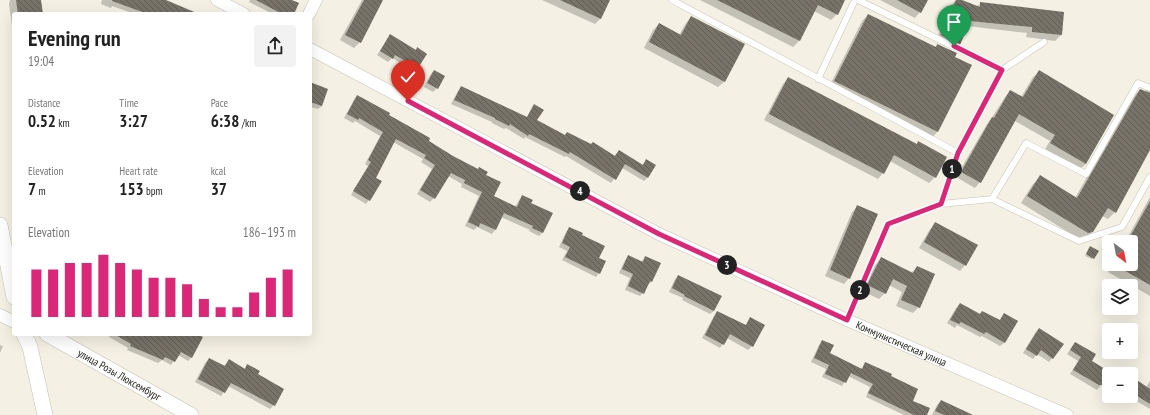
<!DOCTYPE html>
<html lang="en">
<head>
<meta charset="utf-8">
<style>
	:root { --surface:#fff; --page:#f2f2f2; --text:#222; --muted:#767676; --accent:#db2777 }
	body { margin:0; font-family:"PT Sans Narrow",sans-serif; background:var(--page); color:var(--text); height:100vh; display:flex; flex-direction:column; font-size:15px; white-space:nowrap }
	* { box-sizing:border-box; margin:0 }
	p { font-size:13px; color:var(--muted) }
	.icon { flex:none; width:22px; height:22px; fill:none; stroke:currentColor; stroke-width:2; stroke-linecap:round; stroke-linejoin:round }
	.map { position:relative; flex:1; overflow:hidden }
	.side { position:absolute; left:12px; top:12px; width:300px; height:324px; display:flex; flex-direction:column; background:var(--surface); border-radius:4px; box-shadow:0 4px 16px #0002 }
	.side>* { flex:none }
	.needle { width:26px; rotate:148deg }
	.buttons { position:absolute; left:1102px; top:235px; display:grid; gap:8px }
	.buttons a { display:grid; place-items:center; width:36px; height:36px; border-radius:4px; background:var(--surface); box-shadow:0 4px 16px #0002; font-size:20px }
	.pin { position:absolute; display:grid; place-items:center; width:34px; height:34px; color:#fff; margin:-41px -17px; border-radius:50% 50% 50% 0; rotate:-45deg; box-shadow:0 0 4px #0007 }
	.pin .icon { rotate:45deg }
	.km { position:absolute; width:20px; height:20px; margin:-10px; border-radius:50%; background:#222; color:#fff; font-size:11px; line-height:20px; text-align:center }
	.round { display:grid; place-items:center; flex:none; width:42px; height:42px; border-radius:4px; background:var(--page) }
	.head { display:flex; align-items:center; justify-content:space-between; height:68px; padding:0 16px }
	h1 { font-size:22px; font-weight:800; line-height:30px }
	.figures { display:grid; grid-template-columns:repeat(3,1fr); gap:6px; height:68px; padding:4px 16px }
	.figures div { display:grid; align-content:center }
	.figures b { font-size:17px; font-weight:800 }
	.figures small { font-size:11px; font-weight:400 }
	.figures p { font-size:11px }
	.chart { height:112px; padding:8px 16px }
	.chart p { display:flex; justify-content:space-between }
	.chart svg { width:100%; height:72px; margin-top:4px; stroke:var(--accent); stroke-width:6 }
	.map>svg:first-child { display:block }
</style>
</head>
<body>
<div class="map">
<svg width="1150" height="415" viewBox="0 0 1150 415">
	<defs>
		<pattern id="building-back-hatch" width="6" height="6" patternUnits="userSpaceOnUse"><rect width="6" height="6" fill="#777368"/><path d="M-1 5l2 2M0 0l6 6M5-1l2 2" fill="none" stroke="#615e55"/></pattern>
	</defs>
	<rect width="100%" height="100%" fill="#f4f0e3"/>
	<path fill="#0003" d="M10,0h30l2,14h-28v27l-5,-37z
		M102,0h62l34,14h-63l-23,-8 -1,2 -10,-4z
		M250,0h39l4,14h-20l-24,-12z
		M362,0h20l-22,42 -6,6 -14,-8z
		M542,0h67l-9,19 -5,5z
		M700,0h144l-7,14 -6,6 -17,-9 -15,30 -6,6z
		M880,0h42l-2,12 -5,6z
		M956,0h4l16,7 5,-4 80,32 -6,6 -29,-4 1,-4 -60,-7 -8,18 -5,6 -18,-9 15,-36z
		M868,15l67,33 3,-3 16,12 16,8 -33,67 -5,6 -103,-51 33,-66z
		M691,17l52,28 -19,37 -6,5 -74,-39 9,-18 6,-6 20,11 7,-12z
		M390,36l25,15 11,3 -12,17 -22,-13 -4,4 -11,-7z
		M434,71l3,17 -4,4 -9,-5 6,-12z
		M1039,72l47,92 -6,5 -35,-20 5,-8 -35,-20 -35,61 -5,6 -19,-11 31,-53 4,-5 14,-22 5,-6 11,6 12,-20z
		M788,78l128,67 3,-3 16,35 -6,6 -39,-22 -7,12 -5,6 -114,-59 19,-36z
		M1150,83v65l-35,64 -7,7 -6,-3 -9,15 -8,8 -4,1 -60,-37 12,-19 7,-7 35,21 58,-101 7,-7 5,2z
		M462,87l64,31 9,-13 1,16 28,15 50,20 5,-5 23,14 5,-5v18l-3,3 -22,-13 -11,15 -45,-27 -1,1 -40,-20 -1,2 -18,-11 -2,1 -12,-6v-1l-41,-18 7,-13z
		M310,92l12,14 -4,3 -8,-2z
		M358,96l69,45 58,35 8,21 22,10 4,-7 4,-4 7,7 13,29 -4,4 -10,-5 1,-1 -29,-13 -6,13 -3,4 -15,-7 -3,3 -9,-4 14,-30 -18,-9 1,-3 -14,-8 -14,22 -4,4 -13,-8 15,-25 -11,-7 2,-3 -30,-17 -18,36 -6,22 -3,4 -15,-9 17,-29 -3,-2 15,-28 -25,-15 -2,2 -9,-5 10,-18z
		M1150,197v99l-42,-24 4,-8h19v-22h-6z
		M858,206l-9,72 -5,6 -19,-8 27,-64z
		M936,223l29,42 -5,6 -41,-23 11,-19z
		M570,228l10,7 18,23 1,15 -3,4 -34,-17 5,-9 -8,-4 7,-15z
		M1089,248l4,10 -1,1 -7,-3z
		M629,256l12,6 4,-5 15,7 -9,18 -3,3h-1l-4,8 -3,3 -15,-6 5,-12 -11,-5 6,-13z
		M881,259l30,14 6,-6 2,40 -6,6 -17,-7 6,-14 -13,-7 -4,8 -6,6 -17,-8 14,-27z
		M678,276l36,35 -4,3 -28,-14 1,-2 -14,-6 6,-13z
		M960,304l19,10 3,-2 17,9 5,-7 13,7 -13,22 -4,3 -18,-10 -2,1 -23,-12 -2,3 -8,-5 9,-15z
		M717,312l28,14 6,-8 1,28 -4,4 -21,-12 -7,10 -18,-10 12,-22z
		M1039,329l24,16 -14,17 -12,-8 -4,5 -10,-6 12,-20z
		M111,334h84l-3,23 -4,4 -10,-6 -7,10 -9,-5 -4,3 -31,-13 1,-2 -19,-11z
		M822,341l6,13 33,15 5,-6 24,14 36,38h-22l-38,-18 4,-10 -22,-11 -6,10 -20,-9 4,-8 -15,-7 8,-17z
		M1075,343l16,18 21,13h-3v16l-7,-6 -5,6 -27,-16 8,-13 -11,-7z
		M0,345l3,1 -3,7z
		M209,359l15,7 5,-6 15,9 4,-4 9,10 17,30 -4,4 -42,-23 -7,10 -26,-14 10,-19z
		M1131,377l15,10 4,-6v28l-22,-13h3z
		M1118,396h7l-3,3z
		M941,401l31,14h-40l5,-10z"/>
	<path fill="url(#building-back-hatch)" d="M16,0h25l2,14h-25z
		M112,0h54l33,14h-51l-36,-13z
		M256,0h36l7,3 -5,11h-12z
		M364,0h19l-22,43 -16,-8z
		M560,0h50l-9,19z
		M717,0h128l-7,15 -20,-10 -18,36z
		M897,0h31l-7,13z
		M956,0h6l18,7v-5l84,10 -2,23 -30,-3v-5l-62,-6 -10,24 -19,-10z
		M868,14l68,33 1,-3 20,9 -2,4 17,8 -34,67 -104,-51z
		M691,16l54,28 -20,38 -76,-40 10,-19 22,12z
		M390,34l26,16 1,-3 10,7 -9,14 -23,-13 -2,4 -13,-8z
		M434,70l11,6 -7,13 -11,-6z
		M1039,70l75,45 -28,49 -36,-21 5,-8 -36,-21 -38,69 -20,-11 31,-55 2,1 16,-28 13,7z
		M788,77l129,67 1,-3 29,16 -11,21 -42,-23 -10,19 -115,-60z
		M310,82l18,7 -6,17 -12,-4z
		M461,86l66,31 7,-13 10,6 -7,10 28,15 2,-3 24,12 2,-2 22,14 4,-6 24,15 3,-6 10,6 -8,13 -23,-14 -9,16 -46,-28 -1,2 -40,-20 -1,2 -18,-12 -1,2 -14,-7v-1l-41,-18z
		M1140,89l10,4v57l-34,63 -8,-5 -15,24 -5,1 -61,-37 13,-21 37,23z
		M357,95l33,18 -1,2 41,23 -1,3 24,15 25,13 1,-2 9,5 -2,3 15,7 -7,14 23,11 5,-12 11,5 -2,3 22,10 -10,20 -11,-5 1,-2 -29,-13 -8,17 -16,-7 -1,4 -11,-5 14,-30 -18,-9 1,-3 -14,-7 -16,26 -15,-9 15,-25 -11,-7 2,-3 -30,-16 -20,39 6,3 -12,20 -17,-10 18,-29 -3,-2 15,-28 -24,-14 -1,2 -11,-6z
		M1150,201v84l-37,-21h18v-22h-4z
		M857,205l21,9 -28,65 -20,-9z
		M935,222l43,23 -12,21 -42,-24z
		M569,227l14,6 -1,2 23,11 -6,12 7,3 -6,13 -35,-17 5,-10 -8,-4z
		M1090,246l9,5 -5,8 -8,-5z
		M628,255l15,7 2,-6 16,7 -9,19 -2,-1 -6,13 -16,-8 5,-12 -11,-5z
		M881,257l32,16 4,-7 18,8 -15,34 -19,-8 6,-14 -14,-7 -7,15 -19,-9z
		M678,275l44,21 -8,15 -30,-15 1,-1 -13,-7z
		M960,303l20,11 2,-3 18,9 4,-7 14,8 -13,22 -19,-11 -2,2 -23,-12 -2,2 -9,-4z
		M717,311l29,14 4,-8 15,8 -12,22 -23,-13 -6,11 -19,-10z
		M1039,328l25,16 -11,15 -12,-9 -4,6 -11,-7z
		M114,334h83l6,3 -11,21 -11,-6 -6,10 -10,-5 -2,3 -33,-14 1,-2z
		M822,340l12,5 -4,8 32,16 3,-7 27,12 -1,2 27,13 -5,12 17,7 -3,7h-13l-46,-22 5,-9 -22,-11 -5,10 -21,-9 4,-9 -15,-7z
		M1075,342l21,12 -4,7 18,11 -8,13h-3l-26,-15 8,-13 -11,-7z
		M209,358l16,8 4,-7 16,10 2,-5 13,7 -2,3 26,15 -9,17 -44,-23 -6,10 -27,-14z
		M1131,376l19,13v15l-19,-12z
		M941,400l32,15h-29l-9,-4z"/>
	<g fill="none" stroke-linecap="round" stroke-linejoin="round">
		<g stroke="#c6c2b5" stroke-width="7">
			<path id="service" d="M672,0l286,153
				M858,0l144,70
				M818,79l37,-79
				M992,199l34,-56 60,31 52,-91 12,5
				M941,204l17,-51 44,-83 42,-28
				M847,320l41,-96 53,-20 51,-5 87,42 43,-14 28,-50"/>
		</g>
		<g stroke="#c6c2b5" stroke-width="13">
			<g id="minor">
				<path d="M217,0l27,14"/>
				<path d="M309,14l7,-14"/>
				<path id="s1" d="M310,49l349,185 188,86 220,95"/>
				<path d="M0,315l14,7"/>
			</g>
		</g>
		<g stroke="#c6c2b5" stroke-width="16">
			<g id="tertiary">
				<path d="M0,225l14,72"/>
				<path d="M24,334l6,13 15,68"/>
				<path id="s2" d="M47,334l144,81"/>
			</g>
		</g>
		<use href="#service" stroke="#fff" stroke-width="6"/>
		<use href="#minor" stroke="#fff" stroke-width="12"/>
		<use href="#tertiary" stroke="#fff" stroke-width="15"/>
	</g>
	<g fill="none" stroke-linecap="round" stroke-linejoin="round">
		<g stroke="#fff" stroke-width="8">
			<path id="route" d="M408,101l251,133 188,86 41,-96 53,-20 17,-51 44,-83 -48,-24"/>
		</g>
		<use href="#route" stroke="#db2777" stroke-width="5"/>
	</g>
	<g text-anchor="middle" stroke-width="3" stroke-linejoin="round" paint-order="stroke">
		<g font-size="11" fill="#1e1d18" stroke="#f4f0e3">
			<text dy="4" stroke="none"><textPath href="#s1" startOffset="661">Коммунистическая улица</textPath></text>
			<text dy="4" stroke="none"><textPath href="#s2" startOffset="83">улица Розы Люксембург</textPath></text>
		</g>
	</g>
</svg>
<div class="buttons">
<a><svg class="needle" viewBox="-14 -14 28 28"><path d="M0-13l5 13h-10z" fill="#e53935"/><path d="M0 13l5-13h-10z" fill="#767676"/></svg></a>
<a><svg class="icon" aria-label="layers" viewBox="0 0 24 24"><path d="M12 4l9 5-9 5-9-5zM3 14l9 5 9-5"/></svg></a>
<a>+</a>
<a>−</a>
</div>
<div class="pin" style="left:954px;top:46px;background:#1e9e55"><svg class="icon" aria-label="arrive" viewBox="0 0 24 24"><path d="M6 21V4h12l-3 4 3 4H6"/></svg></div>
<div class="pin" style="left:408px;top:101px;background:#d93025"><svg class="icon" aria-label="check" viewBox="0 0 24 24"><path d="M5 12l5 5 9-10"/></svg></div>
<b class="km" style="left:952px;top:169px">1</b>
<b class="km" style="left:860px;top:290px">2</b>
<b class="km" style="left:727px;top:265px">3</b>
<b class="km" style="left:580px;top:191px">4</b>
<section class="side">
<div class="head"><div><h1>Evening run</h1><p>19:04</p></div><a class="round"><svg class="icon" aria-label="share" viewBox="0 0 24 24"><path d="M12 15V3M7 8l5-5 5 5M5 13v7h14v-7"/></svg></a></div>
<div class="figures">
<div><p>Distance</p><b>0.52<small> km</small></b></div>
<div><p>Time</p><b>3:27</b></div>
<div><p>Pace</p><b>6:38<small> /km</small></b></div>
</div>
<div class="figures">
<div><p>Elevation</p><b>7<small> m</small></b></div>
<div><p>Heart rate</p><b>153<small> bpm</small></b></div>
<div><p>kcal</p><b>37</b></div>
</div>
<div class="chart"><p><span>Elevation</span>186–193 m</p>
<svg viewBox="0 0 160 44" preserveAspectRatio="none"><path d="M5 44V15M15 44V15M25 44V11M35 44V11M45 44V6M55 44V11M65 44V15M75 44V20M85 44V20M95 44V24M105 44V33M115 44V38M125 44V38M135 44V29M145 44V20M155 44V15"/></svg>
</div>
</section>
</div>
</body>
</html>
